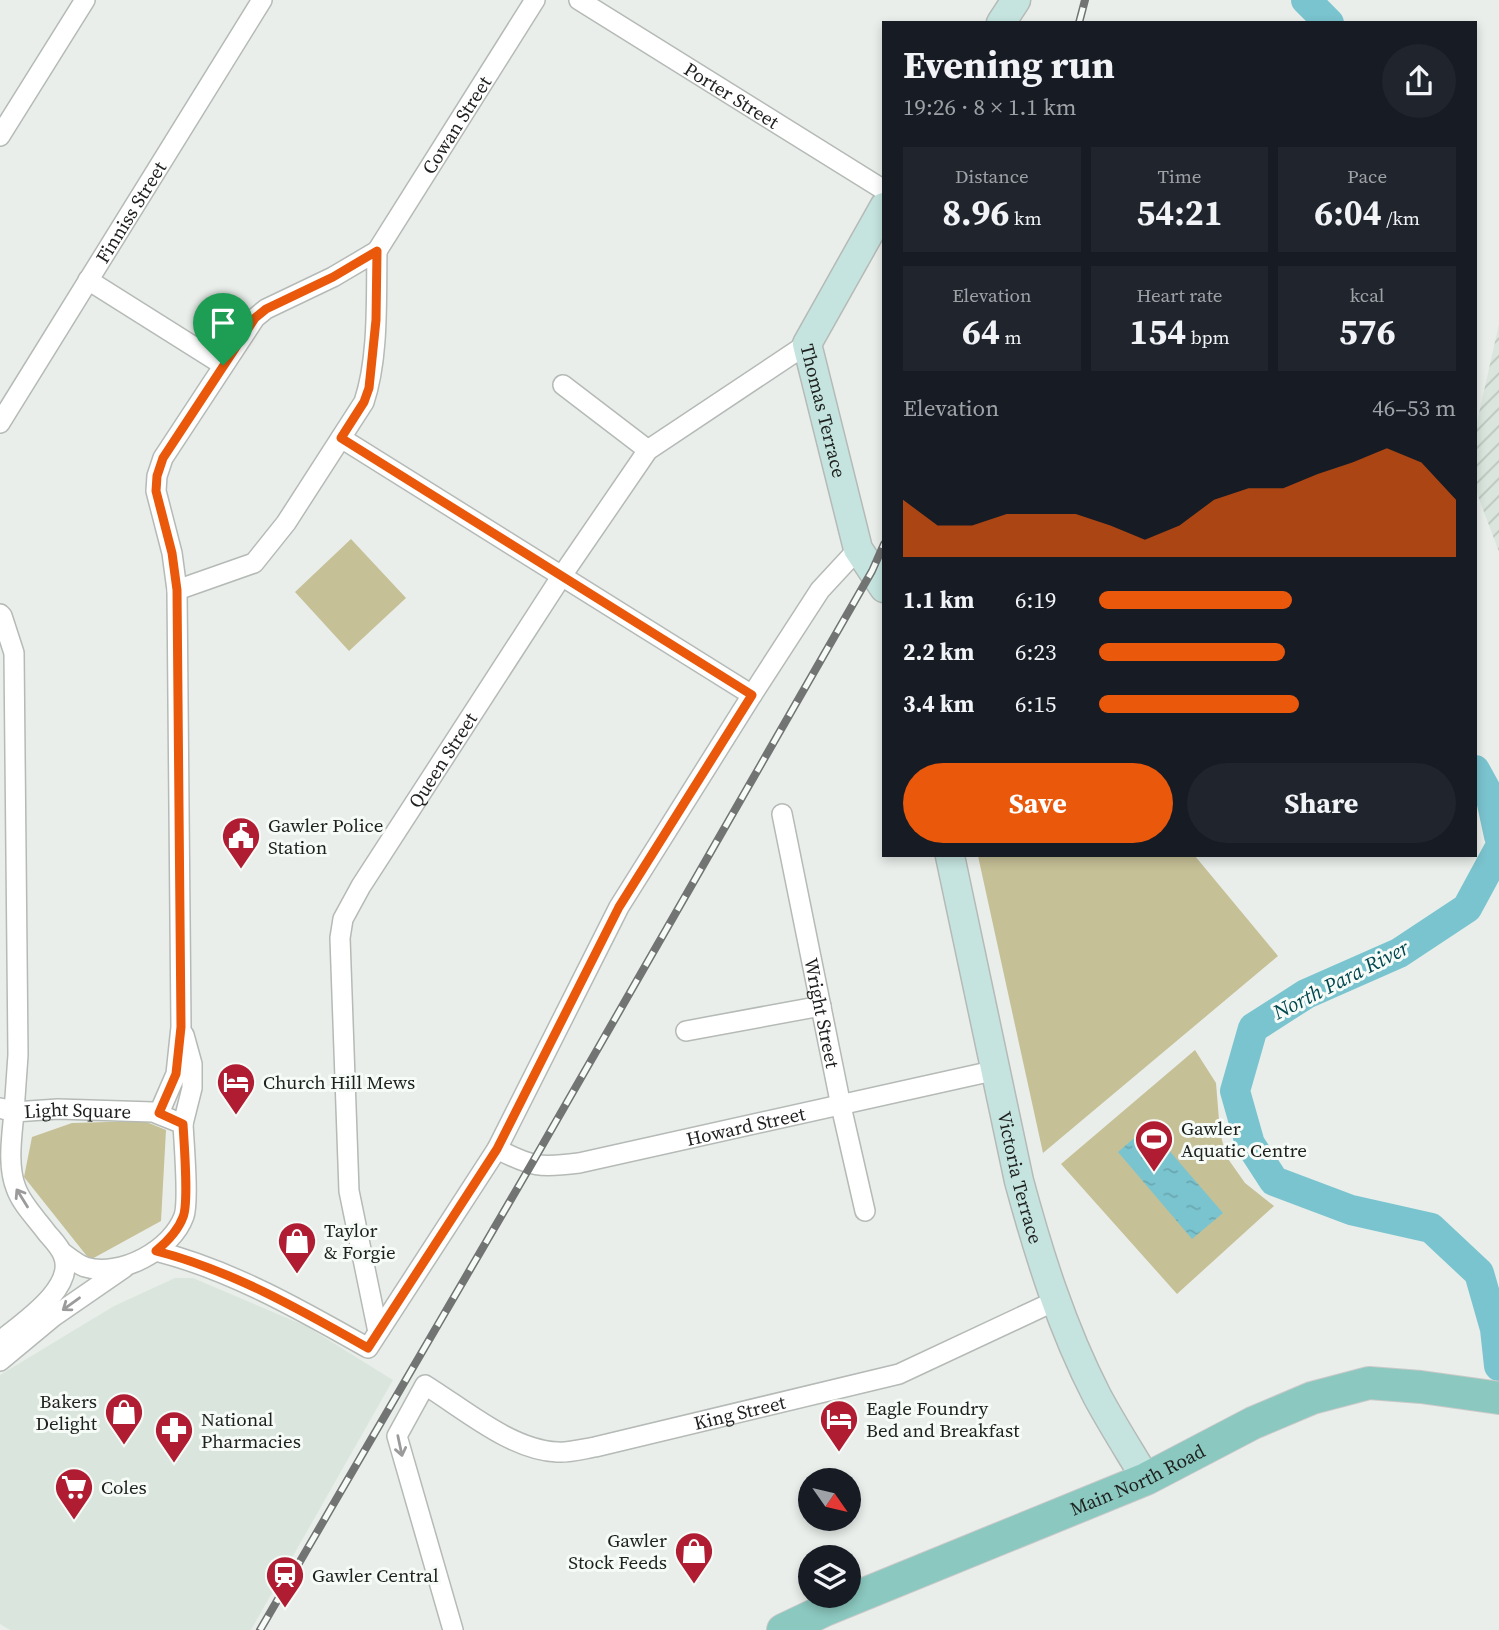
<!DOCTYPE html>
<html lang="en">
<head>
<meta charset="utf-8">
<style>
	:root { --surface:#171b24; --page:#20242c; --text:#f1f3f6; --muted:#9ea1a6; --accent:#ea580c }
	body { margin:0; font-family:"Source Serif 4",serif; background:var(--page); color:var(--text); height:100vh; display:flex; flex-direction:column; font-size:26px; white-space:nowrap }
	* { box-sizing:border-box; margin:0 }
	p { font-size:23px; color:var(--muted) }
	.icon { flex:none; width:38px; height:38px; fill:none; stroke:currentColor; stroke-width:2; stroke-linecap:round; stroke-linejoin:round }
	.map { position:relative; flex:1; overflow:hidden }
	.drawer { position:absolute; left:882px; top:21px; width:595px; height:836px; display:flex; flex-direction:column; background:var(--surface); border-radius:0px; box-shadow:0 4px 10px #0003 }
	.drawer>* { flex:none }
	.needle { width:46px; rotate:124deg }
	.buttons { position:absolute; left:798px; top:1468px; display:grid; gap:14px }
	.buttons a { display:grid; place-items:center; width:63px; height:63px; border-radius:50%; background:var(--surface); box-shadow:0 4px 10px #0003; font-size:35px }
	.pin { position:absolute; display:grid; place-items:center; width:60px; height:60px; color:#fff; margin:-72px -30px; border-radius:50% 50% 50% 0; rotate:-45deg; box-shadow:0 0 7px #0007 }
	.pin .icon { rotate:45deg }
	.round { display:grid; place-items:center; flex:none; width:74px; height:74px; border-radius:37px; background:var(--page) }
	.summary { display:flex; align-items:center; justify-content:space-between; height:119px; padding:0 21px }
	h1 { font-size:38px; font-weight:700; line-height:52px }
	.figures { display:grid; grid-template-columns:repeat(3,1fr); gap:10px; height:119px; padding:7px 21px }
	.figures div { display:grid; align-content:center; border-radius:0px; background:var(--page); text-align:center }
	.figures b { font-size:35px; font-weight:700 }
	.figures small { font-size:19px; font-weight:400 }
	.figures p { font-size:19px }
	.chart { height:196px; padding:14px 21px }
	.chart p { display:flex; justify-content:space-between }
	.chart svg { width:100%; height:126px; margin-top:7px; fill:var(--accent); opacity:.7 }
	.cta { display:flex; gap:14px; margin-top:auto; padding:14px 21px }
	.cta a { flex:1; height:80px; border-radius:42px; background:var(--accent); color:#fff; font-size:28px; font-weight:700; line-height:80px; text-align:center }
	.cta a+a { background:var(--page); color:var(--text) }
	ul { padding:0 21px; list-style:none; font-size:23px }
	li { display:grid; grid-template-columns:112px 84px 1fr; align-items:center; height:52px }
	li i { height:18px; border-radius:9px; background:var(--accent) }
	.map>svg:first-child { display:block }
</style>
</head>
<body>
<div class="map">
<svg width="1499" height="1630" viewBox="0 0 1499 1630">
	<defs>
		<pattern id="industrial-furrows" width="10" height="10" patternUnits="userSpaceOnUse" patternTransform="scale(1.75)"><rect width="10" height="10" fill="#dae6dd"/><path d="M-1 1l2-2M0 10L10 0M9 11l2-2" fill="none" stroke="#bbc5bd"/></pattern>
		<pattern id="water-ripples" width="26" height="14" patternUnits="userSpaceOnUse" patternTransform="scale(1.75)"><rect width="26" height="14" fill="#7ac4cf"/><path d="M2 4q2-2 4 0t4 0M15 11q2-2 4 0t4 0" fill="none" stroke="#69a8b1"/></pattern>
	</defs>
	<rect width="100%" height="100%" fill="#e9eeea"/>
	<path fill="#dae6dd" d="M175,1278h18l113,48 87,54 -142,250h-241l-10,-6v-249l114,-69z"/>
	<path fill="url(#industrial-furrows)" d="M1499,324v228l-24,-64v-57z"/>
	<path fill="#c6c096" d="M351,539l55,59 -57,53 -54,-59z
		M978,856h217l83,100 -235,197z
		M1195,1050l21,33 4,49 6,24 19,27 29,23 -97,88 -116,-130z
		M144,1121l22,9 -5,91 -71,39 -66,-83 8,-40 40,-14z"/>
	<path fill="url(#water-ripples)" d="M1148,1126l75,87 -31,26 -74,-87z"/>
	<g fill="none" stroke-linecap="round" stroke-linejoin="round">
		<path stroke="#7ac4cf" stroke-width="30" d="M1306,0l23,23
			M1475,770l16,29 8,37
			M1499,849l-32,59 -68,45 -93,41 -53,34 -18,63 15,53 24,37 77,29 80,18 48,45 16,56 4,37"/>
		<g stroke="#b5bab6" stroke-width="22">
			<g id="street">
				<path id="s1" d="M579,0l305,190"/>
				<path d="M0,136l85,-136"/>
				<path d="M377,251c-1,48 2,106 -13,151l-78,121 -32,40 -77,27 -5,-37 -16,-62 1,-15 6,-18 92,-140 11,-9 67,-32z"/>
				<path id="s2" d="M377,251l158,-251"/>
				<path d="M88,280l135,85"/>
				<path d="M563,385l85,65"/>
				<path id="s3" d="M0,423l262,-423"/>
				<path d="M341,438l411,257"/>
				<path d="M0,614l2,2 12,37 4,402 -4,57 -14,-4"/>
				<path id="s4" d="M782,814l59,292 24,105"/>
				<path d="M686,1031l135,-25"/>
				<path d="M159,1113l17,-39 5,-47 -4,-437"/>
				<path d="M183,1124l9,-36v-24l-8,-29"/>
				<path id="s5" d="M497,1149c35,18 43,19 82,14l418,-93"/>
				<path d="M156,1251c75,19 145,59 212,97l129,-199 122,-242 133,-212 68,-105 38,-41"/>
				<path id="s6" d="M378,1332l-29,-141 -9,-253 3,-19 18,-33 200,-309 87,-127 159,-106"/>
				<path id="s7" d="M0,1341c22,-18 77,-54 63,-86 -3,-8 -11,-16 -16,-22 -10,-14 -25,-28 -31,-45 -9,-23 -4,-52 -2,-76l44,-3 95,3 30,12c1,20 6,77 1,92 -12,34 -64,62 -99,51 -8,-3 -15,-9 -22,-14"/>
				<path d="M0,1361l53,-44 71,-49"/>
				<path id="s8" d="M453,1630l-56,-194 28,-51c39,24 86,65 132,67 12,1 26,-3 38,-5l304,-73 156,-73"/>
			</g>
		</g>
		<g stroke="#b5bab6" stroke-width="31">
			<g id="secondary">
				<path d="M1001,23l15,-23"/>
				<path id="s9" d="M884,207l-77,137 51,205 26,39"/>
				<path id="s10" d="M950,856l69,325c20,74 43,147 78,215 15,28 33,56 49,83"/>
			</g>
		</g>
		<g stroke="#c9c9c9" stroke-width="34">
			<g id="primary">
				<path id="s11" d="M783,1630l42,-20 321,-131 107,-56 59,-25 57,-15 52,4 78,11"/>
			</g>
		</g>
		<use href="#street" stroke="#fff" stroke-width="19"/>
		<use href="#secondary" stroke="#c5e4df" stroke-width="28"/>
		<use href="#primary" stroke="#8bc8bf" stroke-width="32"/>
		<g stroke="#717472" stroke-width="8">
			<path id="rail" d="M1079,23l6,-23
				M260,1630l271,-465 341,-594 12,-27"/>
		</g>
		<use href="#rail" stroke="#f6fbf7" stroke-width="5" stroke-dasharray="16" stroke-linecap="butt"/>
	</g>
	<defs><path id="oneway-shaft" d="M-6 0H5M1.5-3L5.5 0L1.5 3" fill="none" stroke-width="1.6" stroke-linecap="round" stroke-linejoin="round" transform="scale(1.75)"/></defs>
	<g stroke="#9a9b9a">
		<use href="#oneway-shaft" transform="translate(22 1198) rotate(-122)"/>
		<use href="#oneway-shaft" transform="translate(71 1304) rotate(144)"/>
		<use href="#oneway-shaft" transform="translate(400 1446) rotate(78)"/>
	</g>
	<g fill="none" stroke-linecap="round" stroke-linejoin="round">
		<g stroke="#fff" stroke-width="14">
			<path id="route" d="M377,251l-1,69 -7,68 -5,14 -23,36 411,257 -133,212 -122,242 -129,199c-67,-38 -137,-78 -212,-97 12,-10 22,-20 27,-34 6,-14 1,-74 0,-93l-24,-11 17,-39 5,-47 -4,-437 -5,-37 -16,-62 1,-15 6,-18 92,-140 11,-9 67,-32z"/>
		</g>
		<use href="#route" stroke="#ea580c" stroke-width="9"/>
	</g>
	<defs>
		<g id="civic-pin" transform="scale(2.0125)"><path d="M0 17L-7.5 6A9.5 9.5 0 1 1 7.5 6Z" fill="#b01d33" stroke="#f6fbf7"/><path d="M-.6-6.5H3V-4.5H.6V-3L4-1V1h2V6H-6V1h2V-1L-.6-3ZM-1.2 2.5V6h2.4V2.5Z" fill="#fff"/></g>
		<g id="hotel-pin" transform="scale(2.0125)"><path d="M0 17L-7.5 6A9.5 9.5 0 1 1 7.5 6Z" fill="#b01d33" stroke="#f6fbf7"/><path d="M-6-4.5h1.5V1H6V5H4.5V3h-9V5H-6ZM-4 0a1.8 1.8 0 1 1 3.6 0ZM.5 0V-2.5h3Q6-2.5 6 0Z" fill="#fff"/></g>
		<g id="stadium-pin" transform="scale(2.0125)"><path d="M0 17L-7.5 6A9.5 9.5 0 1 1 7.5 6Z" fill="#b01d33" stroke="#f6fbf7"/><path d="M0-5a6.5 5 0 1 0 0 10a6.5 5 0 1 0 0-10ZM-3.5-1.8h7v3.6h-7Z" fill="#fff"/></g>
		<g id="shop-pin" transform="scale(2.0125)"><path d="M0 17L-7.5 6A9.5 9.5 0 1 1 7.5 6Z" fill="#b01d33" stroke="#f6fbf7"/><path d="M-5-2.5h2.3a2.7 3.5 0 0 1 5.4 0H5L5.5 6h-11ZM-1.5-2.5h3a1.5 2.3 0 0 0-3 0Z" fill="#fff"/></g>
		<g id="pharmacy-pin" transform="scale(2.0125)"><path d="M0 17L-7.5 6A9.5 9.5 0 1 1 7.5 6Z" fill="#b01d33" stroke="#f6fbf7"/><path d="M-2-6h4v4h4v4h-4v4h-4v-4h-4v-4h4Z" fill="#fff"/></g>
		<g id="supermarket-pin" transform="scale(2.0125)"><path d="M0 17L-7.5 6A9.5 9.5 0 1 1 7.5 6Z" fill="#b01d33" stroke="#f6fbf7"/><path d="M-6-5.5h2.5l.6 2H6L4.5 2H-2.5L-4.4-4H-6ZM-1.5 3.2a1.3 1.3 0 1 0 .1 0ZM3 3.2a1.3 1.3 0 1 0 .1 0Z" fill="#fff"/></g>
		<g id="station-pin" transform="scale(2.0125)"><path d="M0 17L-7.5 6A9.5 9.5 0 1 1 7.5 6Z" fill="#b01d33" stroke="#f6fbf7"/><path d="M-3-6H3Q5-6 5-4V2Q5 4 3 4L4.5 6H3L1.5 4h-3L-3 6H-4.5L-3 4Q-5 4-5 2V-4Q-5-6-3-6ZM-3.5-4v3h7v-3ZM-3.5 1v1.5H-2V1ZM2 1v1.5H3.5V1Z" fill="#fff"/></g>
	</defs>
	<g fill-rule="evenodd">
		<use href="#civic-pin" x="241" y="836"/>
		<use href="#hotel-pin" x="236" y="1082"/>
		<use href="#stadium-pin" x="1154" y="1139"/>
		<use href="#shop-pin" x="297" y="1241"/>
		<use href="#shop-pin" x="124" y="1412"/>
		<use href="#hotel-pin" x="839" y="1419"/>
		<use href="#pharmacy-pin" x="174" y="1430"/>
		<use href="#supermarket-pin" x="74" y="1487"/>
		<use href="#shop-pin" x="694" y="1551"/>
		<use href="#station-pin" x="285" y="1575"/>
	</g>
	<g text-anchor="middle" stroke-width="6" stroke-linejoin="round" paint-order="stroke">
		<g font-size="19" fill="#1e201e" stroke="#f6fbf7">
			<text dy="7" stroke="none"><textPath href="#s1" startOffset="180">Porter Street</textPath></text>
			<text dy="7" stroke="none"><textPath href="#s2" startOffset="149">Cowan Street</textPath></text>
			<text dy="7" stroke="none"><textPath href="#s3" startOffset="248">Finniss Street</textPath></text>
			<text dy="7" stroke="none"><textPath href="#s9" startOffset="226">Thomas Terrace</textPath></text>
			<text dy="7" stroke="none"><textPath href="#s6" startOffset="604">Queen Street</textPath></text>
			<text dy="7" stroke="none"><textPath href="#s4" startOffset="203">Wright Street</textPath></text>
			<text dy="7" stroke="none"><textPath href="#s7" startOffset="336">Light Square</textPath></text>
			<text dy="7" stroke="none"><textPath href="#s5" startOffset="256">Howard Street</textPath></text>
			<text dy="7" stroke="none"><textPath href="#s10" startOffset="329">Victoria Terrace</textPath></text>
			<text dy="7" stroke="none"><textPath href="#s8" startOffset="597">King Street</textPath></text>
			<text dy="7" stroke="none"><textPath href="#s11" startOffset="385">Main North Road</textPath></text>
		</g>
		<g font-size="19" fill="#1e201e" stroke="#f6fbf7" text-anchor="start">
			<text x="268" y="832">Gawler Police<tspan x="268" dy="22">Station</tspan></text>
			<text x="263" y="1089">Church Hill Mews</text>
			<text x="1181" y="1135">Gawler<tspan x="1181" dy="22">Aquatic Centre</tspan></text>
			<text x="324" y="1237">Taylor<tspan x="324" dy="22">&amp; Forgie</tspan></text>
			<text x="97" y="1408" text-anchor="end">Bakers<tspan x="97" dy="22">Delight</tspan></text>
			<text x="866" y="1415">Eagle Foundry<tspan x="866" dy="22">Bed and Breakfast</tspan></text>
			<text x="201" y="1426">National<tspan x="201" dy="22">Pharmacies</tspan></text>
			<text x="101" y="1494">Coles</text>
			<text x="667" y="1547" text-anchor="end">Gawler<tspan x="667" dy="22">Stock Feeds</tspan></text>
			<text x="312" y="1582">Gawler Central</text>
		</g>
		<g font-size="21" font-style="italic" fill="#00474f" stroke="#f6fbf7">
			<text transform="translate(1341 980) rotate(-27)" y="7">North Para River</text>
		</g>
	</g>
</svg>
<div class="buttons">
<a><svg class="needle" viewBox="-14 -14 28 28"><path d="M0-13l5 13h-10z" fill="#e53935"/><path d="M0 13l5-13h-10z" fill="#9ea1a6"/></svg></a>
<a><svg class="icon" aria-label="layers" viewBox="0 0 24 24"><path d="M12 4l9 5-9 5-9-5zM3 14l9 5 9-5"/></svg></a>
</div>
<div class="pin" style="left:223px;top:365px;background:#1e9e55"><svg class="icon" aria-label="arrive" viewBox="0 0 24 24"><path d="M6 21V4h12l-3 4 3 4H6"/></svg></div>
<section class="drawer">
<div class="summary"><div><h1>Evening run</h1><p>19:26 · 8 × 1.1 km</p></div><a class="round"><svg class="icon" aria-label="share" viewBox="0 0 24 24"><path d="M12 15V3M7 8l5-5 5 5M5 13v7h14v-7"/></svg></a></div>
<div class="figures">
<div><p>Distance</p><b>8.96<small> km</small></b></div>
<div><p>Time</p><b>54:21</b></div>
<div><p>Pace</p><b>6:04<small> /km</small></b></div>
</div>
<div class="figures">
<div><p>Elevation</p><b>64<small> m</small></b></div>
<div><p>Heart rate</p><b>154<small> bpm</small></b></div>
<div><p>kcal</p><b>576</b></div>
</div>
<div class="chart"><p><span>Elevation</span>46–53 m</p>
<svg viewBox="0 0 160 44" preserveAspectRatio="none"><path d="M0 44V24L10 33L20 33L30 29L40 29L50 29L60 33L70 38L80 33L90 24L100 20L110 20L120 15L130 11L140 6L150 11L160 24V44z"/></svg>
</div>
<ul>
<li><b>1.1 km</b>6:19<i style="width:54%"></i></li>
<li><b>2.2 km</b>6:23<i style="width:52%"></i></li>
<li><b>3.4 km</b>6:15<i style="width:56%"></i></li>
</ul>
<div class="cta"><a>Save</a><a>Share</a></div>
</section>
</div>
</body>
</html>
